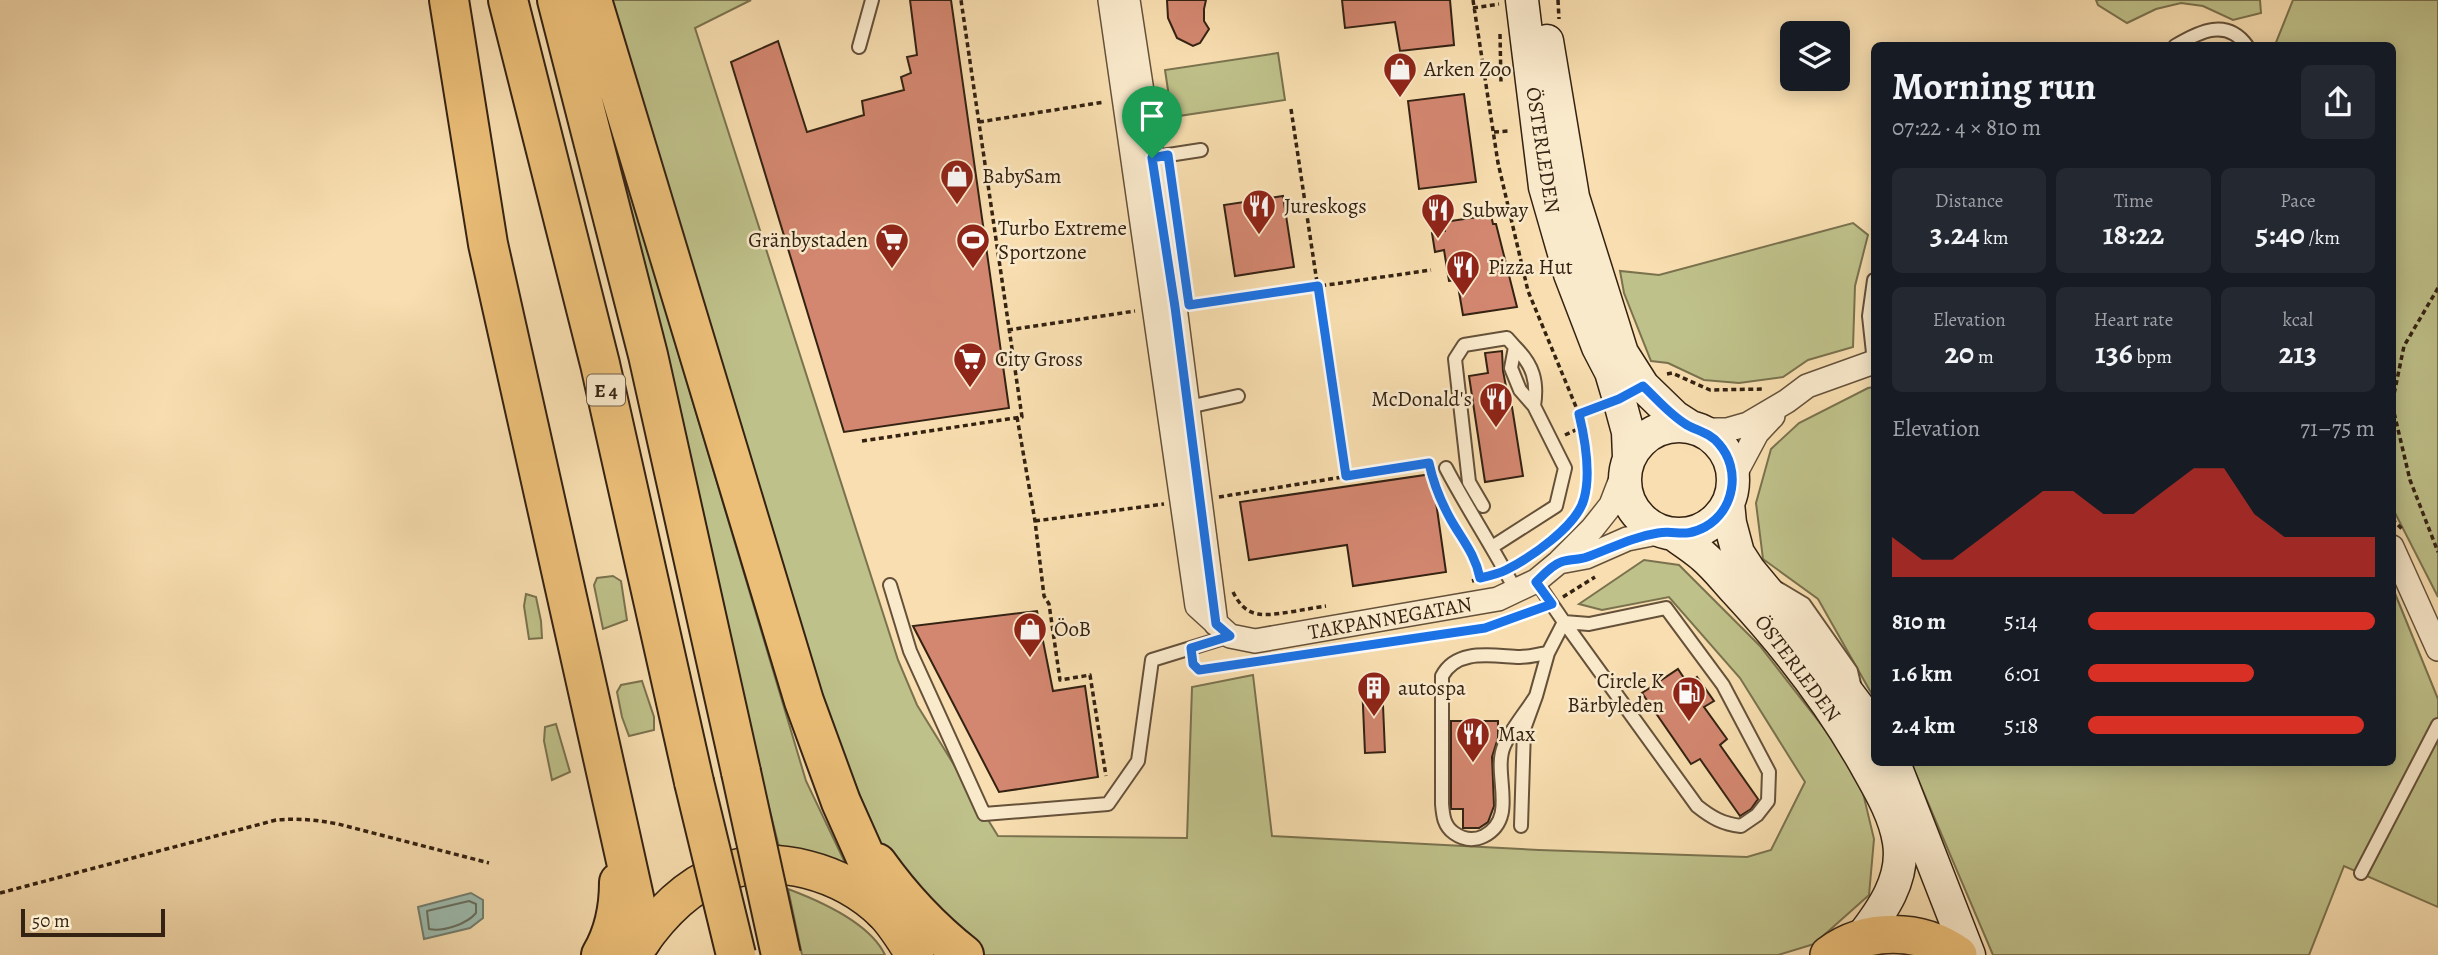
<!DOCTYPE html>
<html lang="en">
<head>
<meta charset="utf-8">
<style>
	:root { --surface:#171b24; --page:#242831; --text:#f1f3f6; --muted:#9ea1a6; --accent:#d93025 }
	body { margin:0; font-family:Alegreya,serif; background:var(--page); color:var(--text); height:100vh; display:flex; flex-direction:column; font-size:26px; white-space:nowrap }
	* { box-sizing:border-box; margin:0 }
	p { font-size:23px; color:var(--muted) }
	.icon { flex:none; width:38px; height:38px; fill:none; stroke:currentColor; stroke-width:2; stroke-linecap:round; stroke-linejoin:round }
	.map { position:relative; flex:1; overflow:hidden }
	.side { position:absolute; left:1871px; top:42px; width:525px; height:724px; display:flex; flex-direction:column; background:var(--surface); border-radius:10px; box-shadow:0 4px 18px #0003 }
	.side>* { flex:none }
	.controls { position:absolute; left:1780px; top:21px; display:grid; gap:14px }
	.controls a { display:grid; place-items:center; width:70px; height:70px; border-radius:10px; background:var(--surface); box-shadow:0 4px 18px #0003; font-size:35px }
	.scale { position:absolute; left:21px; bottom:18px; width:144px; box-sizing:border-box; padding-left:7px; border:4px solid #342212; border-top:0; font-size:19px; line-height:24px; white-space:nowrap; color:#342212; -webkit-text-stroke:5px #faeacc; paint-order:stroke }
	.pin { position:absolute; display:grid; place-items:center; width:60px; height:60px; color:#fff; margin:-72px -30px; border-radius:50% 50% 50% 0; rotate:-45deg; box-shadow:0 0 7px #0007 }
	.pin .icon { rotate:45deg }
	.round { display:grid; place-items:center; flex:none; width:74px; height:74px; border-radius:10px; background:var(--page) }
	.headline { display:flex; align-items:center; justify-content:space-between; height:119px; padding:0 21px }
	h1 { font-size:38px; font-weight:700; line-height:52px }
	.metrics { display:grid; grid-template-columns:repeat(3,1fr); gap:10px; height:119px; padding:7px 21px }
	.metrics div { display:grid; align-content:center; border-radius:10px; background:var(--page); text-align:center }
	.metrics b { font-size:30px; font-weight:700 }
	.metrics small { font-size:19px; font-weight:400 }
	.metrics p { font-size:19px }
	.chart { height:196px; padding:14px 21px }
	.chart p { display:flex; justify-content:space-between }
	.chart svg { width:100%; height:126px; margin-top:7px; fill:var(--accent); opacity:.7 }
	ul { padding:0 21px; list-style:none; font-size:23px }
	li { display:grid; grid-template-columns:112px 84px 1fr; align-items:center; height:52px }
	li i { height:18px; border-radius:9px; background:var(--accent) }
	.map>svg:first-child { display:block }
</style>
</head>
<body>
<div class="map">
<svg width="2438" height="955" viewBox="0 0 2438 955">
	<rect width="100%" height="100%" fill="#f8deb0"/>
	<filter id="stains"><feTurbulence type="fractalNoise" baseFrequency=".00286" numOctaves="4"/><feColorMatrix values="0 0 0 0 .2 0 0 0 0 .09 0 0 0 0 .02 0 0 0 .5 -.17"/></filter>
	<radialGradient id="worn" r=".72"><stop offset=".6" stop-color="#630" stop-opacity="0"/><stop offset="1" stop-color="#630" stop-opacity=".3"/></radialGradient>
	<path fill="#bfc18a" stroke="#7a724e" stroke-width="2" d="M566,0h7l233,781 43,90 -70,-24z
		M609,0h142l-56,28 203,632 19,45 81,131 189,2 5,-151 61,-12 19,161 267,14 208,7 24,-7 34,-68 -65,-104 -71,-81 -67,13 -23,-6 65,-44 35,5 81,81 74,95 29,52 11,46 -5,56 -55,49 -36,11h-828l-32,-27 -89,-203z
		M2096,0h164l1,13 -28,7 -30,-14 -22,-3 -25,6 -29,14 -29,-18z
		M2293,0h145v597l-46,-90v-461l-117,-1z
		M1278,53l7,47 -113,17 -7,-47z
		M1853,223l15,12 -13,51 -2,61 -45,13 -25,17 -44,6 -35,-3 -36,-17 -17,-2 -27,-68 -4,-22 39,4z
		M1874,387v311l-56,-99 -55,-40 -7,-56 15,-54 28,-26 69,-35z
		M613,576l8,5 6,39 -24,9 -9,-44 3,-7z
		M2392,586l46,113v208l-94,-41 -35,89h-316l-82,-192h481z
		M526,594l10,3 5,24 1,17 -13,1 -5,-33z
		M642,681l12,36v13l-25,6 -7,-19 -5,-25 4,-7z
		M556,724l14,48 -18,8 -8,-39 1,-14z
		M788,889c32,12 82,34 97,66h-83z"/>
	<path fill="#9dbcaf" stroke="#737e70" stroke-width="2" d="M471,893l12,7v18l-13,10 -46,11 -6,-32z"/>
	<g fill="none" stroke-linecap="round" stroke-linejoin="round">
		<path stroke="#686f60" stroke-width="2" d="M469,901l7,3v9c-9,11 -33,19 -47,16l-2,-18z"/>
	</g>
	<path fill="#d38770" stroke="#342212" stroke-width="2" d="M910,0h41l58,408 -165,24 -113,-370 47,-21 29,91 57,-17 -2,-14 42,-11 -3,-13 10,-4 -4,-16 10,-2z
		M1167,0h39l-2,9v12l5,8 -9,14 -7,3 -16,-8 -9,-20z
		M1342,0h108l4,45 -54,6 -5,-29 -50,6z
		M1464,94l12,88 -57,7 -11,-88z
		M1283,196l11,71 -59,9 -11,-71z
		M1491,215l2,9h3l21,83 -54,8 -6,-35 -8,1 -5,-31 -9,2 -3,-19 13,-2 -1,-9z
		M1502,351l1,20 7,36h2l11,69 -38,6 -16,-106 19,-3 -3,-20z
		M1432,474l14,98 -93,14 -6,-41 -98,15 -9,-58z
		M1037,611l16,80 32,-5 13,91 -99,15 -86,-166z
		M1678,669l10,15 9,-7 17,24 -10,6 23,32 -7,6 38,54 -7,10 -11,7 -40,-57 -9,5 -49,-71z
		M1382,682l3,70 -20,1 -3,-70z
		M1451,721h47v17l-6,19 2,49 -6,16 -9,6h-16v-19h-12z"/>
	<g fill="none" stroke-linecap="round" stroke-linejoin="round">
		<g stroke="#65513a" stroke-width="16">
			<path id="service" d="M2175,46c25,-15 52,-28 72,0
				M859,47l13,-47
				M1149,158l52,-8
				M1515,347c18,18 23,34 19,59
				M1874,362l-5,-46 5,-36
				M1184,408l54,-12
				M1446,468c22,42 48,81 70,123
				M1483,506l-14,-24 -14,-123 9,-14 43,-7 8,9 -4,21 9,22 14,16 31,62 -9,38 -64,41
				M890,585l20,66 74,163 124,-10 30,-43 14,-101 78,-24
				M1779,589l25,15 47,67 4,17
				M1666,608l57,77 46,87 -1,29 -11,14 -16,11c-18,-2 -29,-8 -44,-20l-133,-184 25,2z
				M1536,696c-10,16 -25,33 -32,50 -12,28 15,72 -20,90 -10,5 -20,4 -30,-3 -10,-7 -11,-17 -12,-29v-128c15,-28 50,-20 78,-19 9,0 19,-3 28,-4
				M1521,826l3,-97 12,-33 12,-43 16,-31 -28,-41
				M2361,873l77,-148"/>
		</g>
		<g stroke="#65513a" stroke-width="26">
			<path id="minor" d="M1110,0l87,606 33,30 25,5 243,-42 38,-18 23,-19 33,-33 19,-24 15,-39
				M1128,0l47,307 41,317
				M1699,430h28l21,-6 39,-23 20,-15 67,-24
				M1733,478l24,-45 16,-17
				M2392,547l46,102
				M1559,562l27,-5 41,-18 35,-7"/>
		</g>
		<g stroke="#342212" stroke-width="35">
			<path id="secondary" d="M1522,0l23,187 25,87 28,73 13,25 8,27 9,33 1,25
				M1547,41l26,156 49,156 21,33 32,31 14,9
				M1625 480a54 54 0 1 1 108 0a54 54 0 1 1-108 0Z
				M1728,503l2,20 8,30 11,17 64,77 61,81
				M1673,534c10,7 21,14 30,22 12,10 22,23 33,35 50,54 96,113 132,178 13,23 27,47 31,73 6,37 -17,69 -38,96
				M1894,763l75,192"/>
		</g>
		<g stroke="#342212" stroke-width="40">
			<path id="primary" d="M632,955c21,-33 50,-67 89,-82 54,-21 122,-1 163,39 12,12 21,28 31,43
				M1829,955c37,-28 92,-27 129,0"/>
		</g>
		<g stroke="#342212" stroke-width="42">
			<path id="motorway" d="M449,0l39,244 132,590 16,72 5,35
				M508,0l92,364 94,418
				M557,0l91,355 93,417
				M592,0l212,701 37,101 33,74 10,35
				M877,863c25,35 53,65 87,92
				M601,955c13,-22 18,-48 18,-73"/>
		</g>
		<path stroke="#342212" stroke-width="3.5" stroke-dasharray="5 3.5" stroke-linecap="butt" d="M1473,0l25,163 30,128 51,123 8,38 -3,48 -7,11
			M1558,0l1,19
			M1473,8l26,-4
			M1500,34l1,49
			M1291,109l55,367
			M979,122l125,-20
			M1494,132l15,-1
			M2438,288l-34,58 -12,58 18,76 28,72
			M1195,304l236,-34
			M1008,330l127,-19
			M1667,374l5,-1 38,17 54,-1
			M1580,414l16,-6
			M1017,417l18,104 9,75 5,8 11,76 30,-5 16,101
			M1565,435l17,-8
			M862,441l160,-24 -61,-417
			M1435,483c10,35 38,61 45,95
			M1219,497l210,-34 1,3
			M2392,519l10,10
			M1035,521l129,-17
			M1517,563l20,-12
			M1472,581l19,-6
			M1233,592c5,10 12,20 25,22 13,3 52,-6 68,-8
			M1563,597l32,-20
			M1302,656l183,-28 53,-18
			M1193,664l6,6 54,-7
			M0,893l276,-73c22,-2 41,0 62,4l151,39"/>
		<use href="#service" stroke="#faeacc" stroke-width="12"/>
		<use href="#minor" stroke="#faeacc" stroke-width="23"/>
		<use href="#secondary" stroke="#faeacc" stroke-width="32"/>
		<use href="#primary" stroke="#ecbf78" stroke-width="37"/>
		<use href="#motorway" stroke="#ecbf78" stroke-width="38"/>
		<g stroke="#342212" stroke-width="42" stroke-linecap="butt">
			<path id="motorway-bridge" d="M741,772l40,183
				M694,782l42,173"/>
		</g>
		<use href="#motorway-bridge" stroke="#ecbf78" stroke-width="38"/>
	</g>
	<g fill="none" stroke-linecap="round" stroke-linejoin="round">
		<g stroke="#fff" stroke-width="14">
			<path id="route" d="M1168,155l21,150 129,-19 28,190 83,-13c4,19 12,39 22,57 12,21 24,34 29,58 9,-2 18,-4 26,-8 24,-12 71,-44 78,-71 7,-25 1,-60 -5,-85l40,-15 24,-13c14,13 27,29 44,39 11,6 23,8 32,19 22,25 16,66 -14,83 -20,11 -29,3 -47,6 -26,4 -46,15 -71,24 -8,3 -18,2 -26,5 -9,3 -18,13 -25,20l16,22 -67,24 -286,42 -6,-6 -2,-16 39,-12 -14,-12 -41,-317 -23,-149z"/>
		</g>
		<use href="#route" stroke="#1a73e8" stroke-width="9"/>
	</g>
	<defs>
		<g id="shop-pin" transform="scale(1.75)"><path d="M0 17L-7.5 6A9.5 9.5 0 1 1 7.5 6Z" fill="#8f2418" stroke="#faeacc"/><path d="M-5-2.5h2.3a2.7 3.5 0 0 1 5.4 0H5L5.5 6h-11ZM-1.5-2.5h3a1.5 2.3 0 0 0-3 0Z" fill="#fff"/></g>
		<g id="restaurant-pin" transform="scale(1.75)"><path d="M0 17L-7.5 6A9.5 9.5 0 1 1 7.5 6Z" fill="#8f2418" stroke="#faeacc"/><path d="M-5-6h1v4h1v-4h1v4h1v-4h1v5L-1.5 .5V6h-2V.5L-5-1ZM5-6V6H3V1.5H1.5Q1.5-4 5-6Z" fill="#fff"/></g>
		<g id="supermarket-pin" transform="scale(1.75)"><path d="M0 17L-7.5 6A9.5 9.5 0 1 1 7.5 6Z" fill="#8f2418" stroke="#faeacc"/><path d="M-6-5.5h2.5l.6 2H6L4.5 2H-2.5L-4.4-4H-6ZM-1.5 3.2a1.3 1.3 0 1 0 .1 0ZM3 3.2a1.3 1.3 0 1 0 .1 0Z" fill="#fff"/></g>
		<g id="stadium-pin" transform="scale(1.75)"><path d="M0 17L-7.5 6A9.5 9.5 0 1 1 7.5 6Z" fill="#8f2418" stroke="#faeacc"/><path d="M0-5a6.5 5 0 1 0 0 10a6.5 5 0 1 0 0-10ZM-3.5-1.8h7v3.6h-7Z" fill="#fff"/></g>
		<g id="building-pin" transform="scale(1.75)"><path d="M0 17L-7.5 6A9.5 9.5 0 1 1 7.5 6Z" fill="#8f2418" stroke="#faeacc"/><path d="M-4-6H4V6H1V3H-1V6H-4ZM-2.5-4.3h1.7v1.8h-1.7ZM.8-4.3h1.7v1.8H.8ZM-2.5-1h1.7V.8h-1.7ZM.8-1h1.7V.8H.8Z" fill="#fff"/></g>
		<g id="fuel-pin" transform="scale(1.75)"><path d="M0 17L-7.5 6A9.5 9.5 0 1 1 7.5 6Z" fill="#8f2418" stroke="#faeacc"/><path d="M-5.5-6h7V0h2V4h1.3V-2.5L3-4.5l.8-.8L6-3V5H2.5V1h-1V6h-7ZM-4.2-4.7v3.2H.2V-4.7Z" fill="#fff"/></g>
	</defs>
	<g fill-rule="evenodd">
		<use href="#shop-pin" x="1400" y="69"/>
		<use href="#shop-pin" x="957" y="176"/>
		<use href="#restaurant-pin" x="1259" y="206"/>
		<use href="#restaurant-pin" x="1438" y="210"/>
		<use href="#supermarket-pin" x="892" y="240"/>
		<use href="#stadium-pin" x="973" y="240"/>
		<use href="#restaurant-pin" x="1463" y="267"/>
		<use href="#supermarket-pin" x="970" y="359"/>
		<use href="#restaurant-pin" x="1496" y="399"/>
		<use href="#shop-pin" x="1030" y="629"/>
		<use href="#building-pin" x="1374" y="688"/>
		<use href="#fuel-pin" x="1689" y="693"/>
		<use href="#restaurant-pin" x="1473" y="734"/>
	</g>
	<g text-anchor="middle" stroke-width="5" stroke-linejoin="round" paint-order="stroke">
		<rect fill="#faeacc" stroke="#6f5e4a" stroke-width="2" x="587" y="374.5" width="38" height="31" rx="5"/>
		<g font-size="19" font-weight="bold" fill="#342212">
			<text x="606" y="397">E 4</text>
		</g>
		<g font-size="21" fill="#342212" stroke="#faeacc" text-anchor="start">
			<text x="1424" y="76">Arken Zoo</text>
			<text x="982" y="183">BabySam</text>
			<text x="1284" y="213">Jureskogs</text>
			<text x="1462" y="217">Subway</text>
			<text x="998" y="235">Turbo Extreme<tspan x="998" dy="24">Sportzone</tspan></text>
			<text x="868" y="247" text-anchor="end">Gränbystaden</text>
			<text x="1488" y="274">Pizza Hut</text>
			<text x="995" y="366">City Gross</text>
			<text x="1472" y="406" text-anchor="end">McDonald's</text>
			<text x="1054" y="636">ÖoB</text>
			<text x="1664" y="688" text-anchor="end">Circle K<tspan x="1664" dy="24">Bärbyleden</tspan></text>
			<text x="1398" y="695">autospa</text>
			<text x="1498" y="741">Max</text>
		</g>
		<g font-size="21" fill="#342212" stroke="#faeacc">
			<text transform="translate(1543 150) rotate(81)" y="7">ÖSTERLEDEN</text>
			<text transform="translate(1390 618) rotate(-10)" y="7">TAKPANNEGATAN</text>
			<text transform="translate(1798 668) rotate(53)" y="7">ÖSTERLEDEN</text>
		</g>
	</g>
	<rect width="100%" height="100%" filter="url(#stains)"/>
	<rect width="100%" height="100%" fill="url(#worn)"/>
</svg>
<div class="controls">
<a><svg class="icon" aria-label="layers" viewBox="0 0 24 24"><path d="M12 4l9 5-9 5-9-5zM3 14l9 5 9-5"/></svg></a>
</div>
<div class="scale">50 m</div>
<div class="pin" style="left:1152px;top:158px;background:#1e9e55"><svg class="icon" aria-label="arrive" viewBox="0 0 24 24"><path d="M6 21V4h12l-3 4 3 4H6"/></svg></div>
<section class="side">
<div class="headline"><div><h1>Morning run</h1><p>07:22 · 4 × 810 m</p></div><a class="round"><svg class="icon" aria-label="share" viewBox="0 0 24 24"><path d="M12 15V3M7 8l5-5 5 5M5 13v7h14v-7"/></svg></a></div>
<div class="metrics">
<div><p>Distance</p><b>3.24<small> km</small></b></div>
<div><p>Time</p><b>18:22</b></div>
<div><p>Pace</p><b>5:40<small> /km</small></b></div>
</div>
<div class="metrics">
<div><p>Elevation</p><b>20<small> m</small></b></div>
<div><p>Heart rate</p><b>136<small> bpm</small></b></div>
<div><p>kcal</p><b>213</b></div>
</div>
<div class="chart"><p><span>Elevation</span>71–75 m</p>
<svg viewBox="0 0 160 44" preserveAspectRatio="none"><path d="M0 44V30L10 38L20 38L30 30L40 22L50 14L60 14L70 22L80 22L90 14L100 6L110 6L120 22L130 30L140 30L150 30L160 30V44z"/></svg>
</div>
<ul>
<li><b>810 m</b>5:14<i style="width:100%"></i></li>
<li><b>1.6 km</b>6:01<i style="width:58%"></i></li>
<li><b>2.4 km</b>5:18<i style="width:96%"></i></li>
</ul>
</section>
</div>
</body>
</html>
